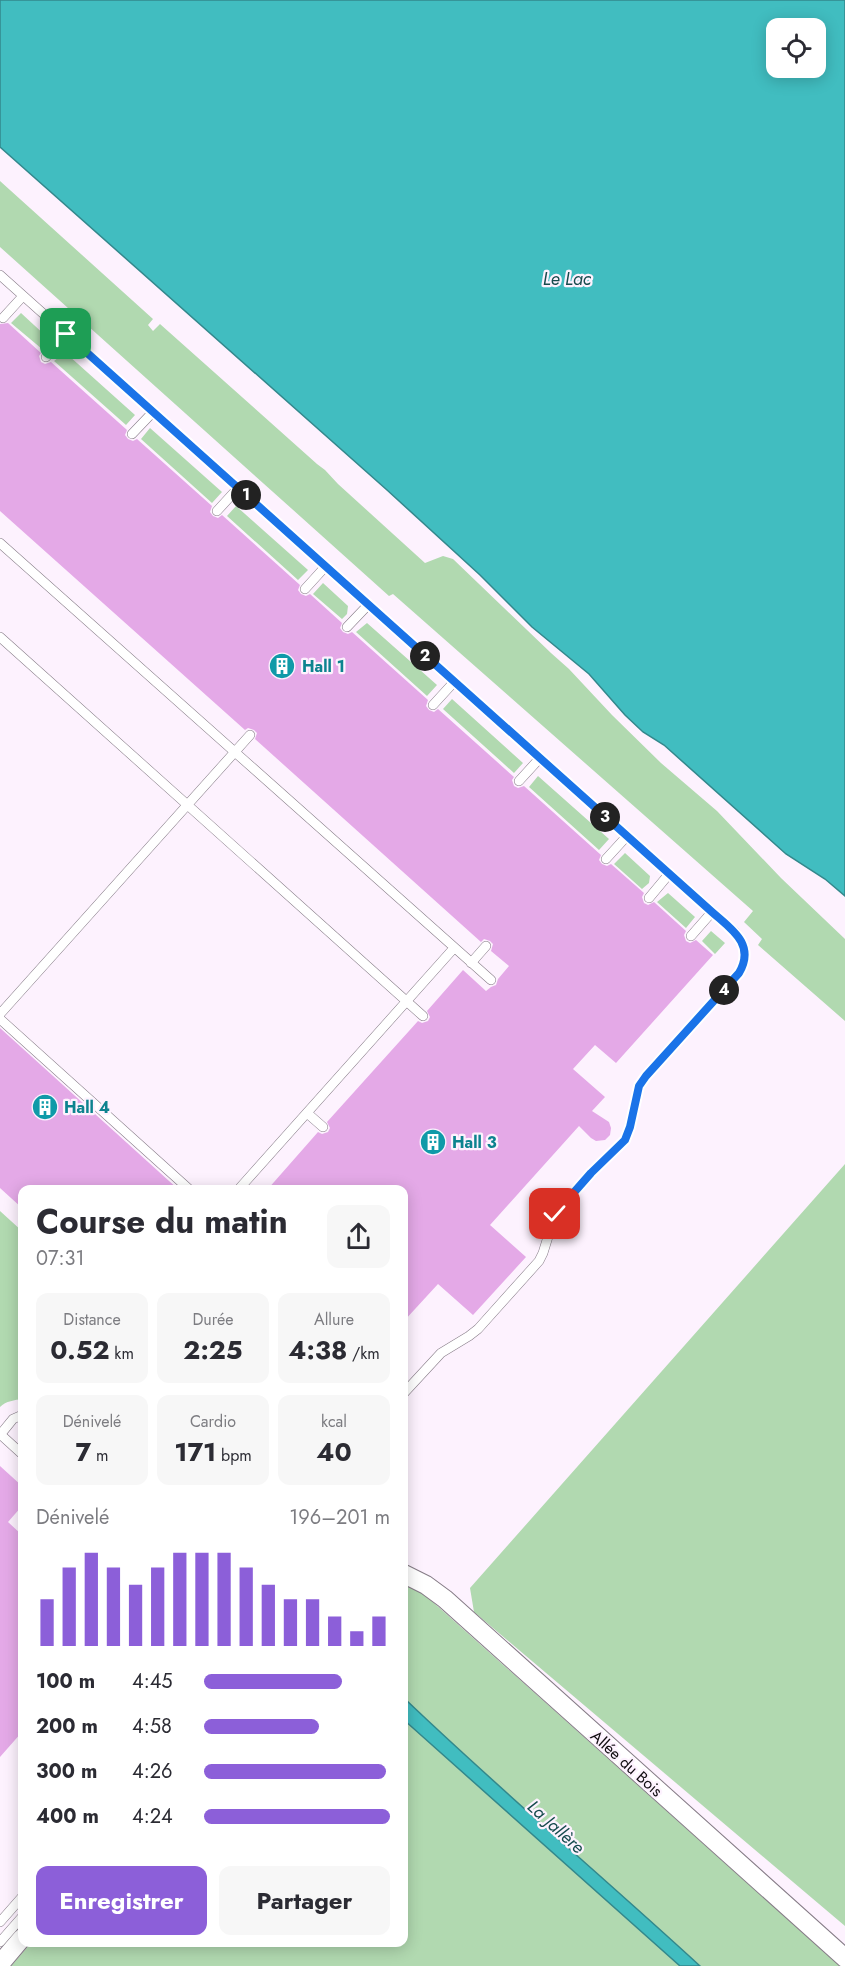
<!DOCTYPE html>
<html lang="fr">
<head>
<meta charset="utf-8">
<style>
	:root { --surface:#fff; --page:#f7f7f7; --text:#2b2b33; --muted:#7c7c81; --accent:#8c5fd9 }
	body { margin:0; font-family:Jost,sans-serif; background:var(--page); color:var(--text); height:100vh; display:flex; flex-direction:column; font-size:22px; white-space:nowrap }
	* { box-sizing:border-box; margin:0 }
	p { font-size:20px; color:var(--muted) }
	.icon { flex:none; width:33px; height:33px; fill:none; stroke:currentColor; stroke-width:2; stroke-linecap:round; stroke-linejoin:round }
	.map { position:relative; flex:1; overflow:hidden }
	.drawer { position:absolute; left:18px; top:1185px; width:390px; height:762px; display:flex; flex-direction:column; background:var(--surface); border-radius:12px; box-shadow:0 3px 15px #0003 }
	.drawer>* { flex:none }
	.controls { position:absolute; left:766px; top:18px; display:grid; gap:12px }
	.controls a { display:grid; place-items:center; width:60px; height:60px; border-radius:12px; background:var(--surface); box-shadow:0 3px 15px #0003; font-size:30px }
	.pin { position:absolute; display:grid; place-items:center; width:51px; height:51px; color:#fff; margin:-26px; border-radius:12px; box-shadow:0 3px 9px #0006 }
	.km { position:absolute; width:30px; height:30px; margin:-15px; border-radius:50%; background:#222; color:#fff; font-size:16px; line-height:30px; text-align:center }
	.round { display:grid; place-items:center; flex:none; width:63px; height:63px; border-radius:12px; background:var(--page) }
	.headline { display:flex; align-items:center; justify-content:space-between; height:102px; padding:0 18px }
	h1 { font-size:33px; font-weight:700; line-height:45px }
	.metrics { display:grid; grid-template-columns:repeat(3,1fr); gap:9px; height:102px; padding:6px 18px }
	.metrics div { display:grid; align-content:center; border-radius:12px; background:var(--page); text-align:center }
	.metrics b { font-size:26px; font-weight:700 }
	.metrics small { font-size:16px; font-weight:400 }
	.metrics p { font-size:16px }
	.chart { height:168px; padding:12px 18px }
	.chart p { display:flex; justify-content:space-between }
	.chart svg { width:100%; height:108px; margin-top:6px; stroke:var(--accent); stroke-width:6 }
	.action { display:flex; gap:12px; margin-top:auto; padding:12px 18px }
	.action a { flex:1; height:69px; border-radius:12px; background:var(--accent); color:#fff; font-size:24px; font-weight:700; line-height:69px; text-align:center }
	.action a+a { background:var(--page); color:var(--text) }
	ul { padding:0 18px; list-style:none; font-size:20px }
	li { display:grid; grid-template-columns:96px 72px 1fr; align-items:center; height:45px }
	li i { height:15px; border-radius:8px; background:var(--accent) }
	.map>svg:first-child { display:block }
</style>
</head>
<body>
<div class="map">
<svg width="845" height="1966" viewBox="0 0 845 1966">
	<rect width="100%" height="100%" fill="#fdf2fe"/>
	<path fill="#b1d9b0" d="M0,181l153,138 -5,6 5,6 7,-7 157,140 8,6 13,14 87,79 18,-7 10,3 98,94 18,16 43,46 49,48 56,48 64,67 64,61v82l-87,-76 4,-6 -18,-17 9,-11 -360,-317 -4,2 -389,-349z
		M21,313l26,24 -5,12 -31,-26z
		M63,354l5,1 67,60 -9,10 -72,-64z
		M150,428l72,64 -10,11 -71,-64z
		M236,506l72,64 -10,10 -71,-64z
		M323,583l25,23 -1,8 -5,5 -29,-25z
		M367,623l70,62 -10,11 -71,-64z
		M452,699l71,64 -9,10 -71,-64z
		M538,776l71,63 -10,11 -70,-63z
		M625,853l25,23 -1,7 -7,6 -28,-25z
		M668,893l27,24 -9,11 -29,-26z
		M711,931l14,12 -10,11 -13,-13z
		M845,1164v762l-371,-314 -4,-24z
		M0,1211l22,20v168c-7,1 -16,2 -22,8z
		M404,1583l20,11 416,372h-829l20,-23 373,-1z"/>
	<path fill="#41bdc0" stroke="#33888c" stroke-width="1.5" fill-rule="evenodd" d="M0,0h845v896l-20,-17 -39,-25 -122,-109 -21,-13 -18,-17 -36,-41 -57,-47 -52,-52 -93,-85 -387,-343zM777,28h39v40h-39z
		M404,1698c96,92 198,178 296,268h-20l-276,-246z"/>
	<path fill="#e4a9e7" d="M8,323l33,30 -2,3 2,6 4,2 6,-2 76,68 -2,5 3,4 5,2 4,-2 75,67 -2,6 3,4 5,2 4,-3 78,70 -2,5 3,4 5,2 4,-2 32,29 -2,5 3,4 5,2 4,-2 76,68 -2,6 3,4 5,2 4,-3 76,68 -2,3 2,6 4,2 6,-2 77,69 -2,5 3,4 5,2 4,-2 33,29 -2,4 2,6 4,2 6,-3 32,29 -2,4 2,6 4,2 6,-3 17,15 -97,108 -21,-18 -22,24 32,28 -13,14 17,11 2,6 -1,7 -5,5 -9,1 -5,-3 -12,-12 -89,99 36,32 -53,58 -35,-31 -34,37v-131h-137l51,-58 4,2 6,-2 2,-4 -3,-6 91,-101 4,2 6,-2 2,-4 -3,-6 36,-41 23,21 5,-4 5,-2 2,-6 11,-13 -18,-15 2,-7 -3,-3 -6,-2 -3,3 -226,-203 2,-6 -3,-3 -6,-2 -3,2 -245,-219v-187z
		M0,1028l179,162h-157v18l-22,-20z
		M0,1466l22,20v20l-14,16 14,13v197l-22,25z"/>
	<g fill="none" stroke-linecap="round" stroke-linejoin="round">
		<g stroke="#867c87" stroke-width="10">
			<path id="lane" d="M0,275l735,657c11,14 13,26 4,41l-93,103 -7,10 -9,41 -5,13 -34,33 -31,34 -5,7 -12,39 -4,8 -61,68 -9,7 -28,17 -37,40
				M3,318l20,-22
				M46,357l20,-23
				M132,434l21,-22
				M217,511l21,-23
				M0,543l491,437
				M305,589l20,-22
				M347,627l21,-22
				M0,637l423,379
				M433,705l21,-23
				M519,781l21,-23
				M606,859l21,-23
				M649,898l20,-24
				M691,936l21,-24
				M471,963l15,-17
				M0,1014l250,-279
				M0,1019l190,171
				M307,1113l16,14
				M238,1190l216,-242
				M0,1434l22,20
				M0,1435l13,-16 9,-4
				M0,1922l22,-25
				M0,1942l22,-25"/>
		</g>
		<g stroke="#867c87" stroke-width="20">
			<path id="street" d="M404,1574l22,11 19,14 400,359
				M0,1964l22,-26"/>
		</g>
		<use href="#lane" stroke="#fff" stroke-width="9"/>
		<use href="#street" stroke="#fff" stroke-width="18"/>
	</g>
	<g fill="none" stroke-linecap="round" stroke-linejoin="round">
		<g stroke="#fff" stroke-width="12">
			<path id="route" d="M66,334l646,578c19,17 44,32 27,61l-93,103 -7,10 -9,41 -5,13 -34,33 -36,41"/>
		</g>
		<use href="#route" stroke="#1a73e8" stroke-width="8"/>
	</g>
	<defs>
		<g id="building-disc" transform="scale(1.35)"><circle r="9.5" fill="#0f9aa8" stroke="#fdf2fe"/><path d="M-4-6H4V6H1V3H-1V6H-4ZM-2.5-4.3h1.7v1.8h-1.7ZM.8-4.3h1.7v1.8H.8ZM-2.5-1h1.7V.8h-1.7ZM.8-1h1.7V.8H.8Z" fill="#fff"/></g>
	</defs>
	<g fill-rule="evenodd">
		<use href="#building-disc" x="282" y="666"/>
		<use href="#building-disc" x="45" y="1107"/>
		<use href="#building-disc" x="433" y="1142"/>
	</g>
	<g text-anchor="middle" stroke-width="4.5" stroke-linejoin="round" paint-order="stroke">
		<g font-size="16" font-weight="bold" fill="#0d838f" stroke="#fdf2fe" text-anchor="start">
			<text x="302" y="672">Hall 1</text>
			<text x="64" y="1113">Hall 4</text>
			<text x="452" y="1148">Hall 3</text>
		</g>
		<g font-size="16" fill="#110d11" stroke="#fdf2fe">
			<text transform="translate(627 1763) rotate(42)" y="6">Allée du Bois</text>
		</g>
		<g font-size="18" font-style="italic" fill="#164b4d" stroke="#fdf2fe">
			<text x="567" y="285">Le Lac</text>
			<text transform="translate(556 1827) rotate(42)" y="6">La Jallère</text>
		</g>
	</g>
</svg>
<div class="controls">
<a><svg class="icon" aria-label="locate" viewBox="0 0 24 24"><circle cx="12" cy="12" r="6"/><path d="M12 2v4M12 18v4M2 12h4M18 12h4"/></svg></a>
</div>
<div class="pin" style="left:66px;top:334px;background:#1e9e55"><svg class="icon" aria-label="arrive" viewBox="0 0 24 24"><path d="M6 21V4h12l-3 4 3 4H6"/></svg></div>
<div class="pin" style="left:555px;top:1214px;background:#d93025"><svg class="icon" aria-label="check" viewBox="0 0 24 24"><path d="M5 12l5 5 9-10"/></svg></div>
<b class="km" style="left:246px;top:495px">1</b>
<b class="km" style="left:425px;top:656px">2</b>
<b class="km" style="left:605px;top:817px">3</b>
<b class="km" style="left:724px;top:990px">4</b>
<section class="drawer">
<div class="headline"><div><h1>Course du matin</h1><p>07:31</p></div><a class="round"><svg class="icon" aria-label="share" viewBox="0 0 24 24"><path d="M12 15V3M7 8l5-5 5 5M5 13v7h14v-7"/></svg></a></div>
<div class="metrics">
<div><p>Distance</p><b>0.52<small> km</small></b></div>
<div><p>Durée</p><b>2:25</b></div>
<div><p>Allure</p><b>4:38<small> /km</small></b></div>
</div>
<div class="metrics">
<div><p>Dénivelé</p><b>7<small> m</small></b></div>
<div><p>Cardio</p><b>171<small> bpm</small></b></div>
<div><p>kcal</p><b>40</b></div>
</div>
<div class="chart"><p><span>Dénivelé</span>196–201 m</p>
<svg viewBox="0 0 160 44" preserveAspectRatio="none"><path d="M5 44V25M15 44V12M25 44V6M35 44V12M45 44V19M55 44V12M65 44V6M75 44V6M85 44V6M95 44V12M105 44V19M115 44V25M125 44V25M135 44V32M145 44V38M155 44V32"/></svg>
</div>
<ul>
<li><b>100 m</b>4:45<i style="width:74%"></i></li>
<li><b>200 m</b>4:58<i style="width:62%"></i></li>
<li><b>300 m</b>4:26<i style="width:98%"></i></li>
<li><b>400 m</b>4:24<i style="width:100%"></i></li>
</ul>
<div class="action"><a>Enregistrer</a><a>Partager</a></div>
</section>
</div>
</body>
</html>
